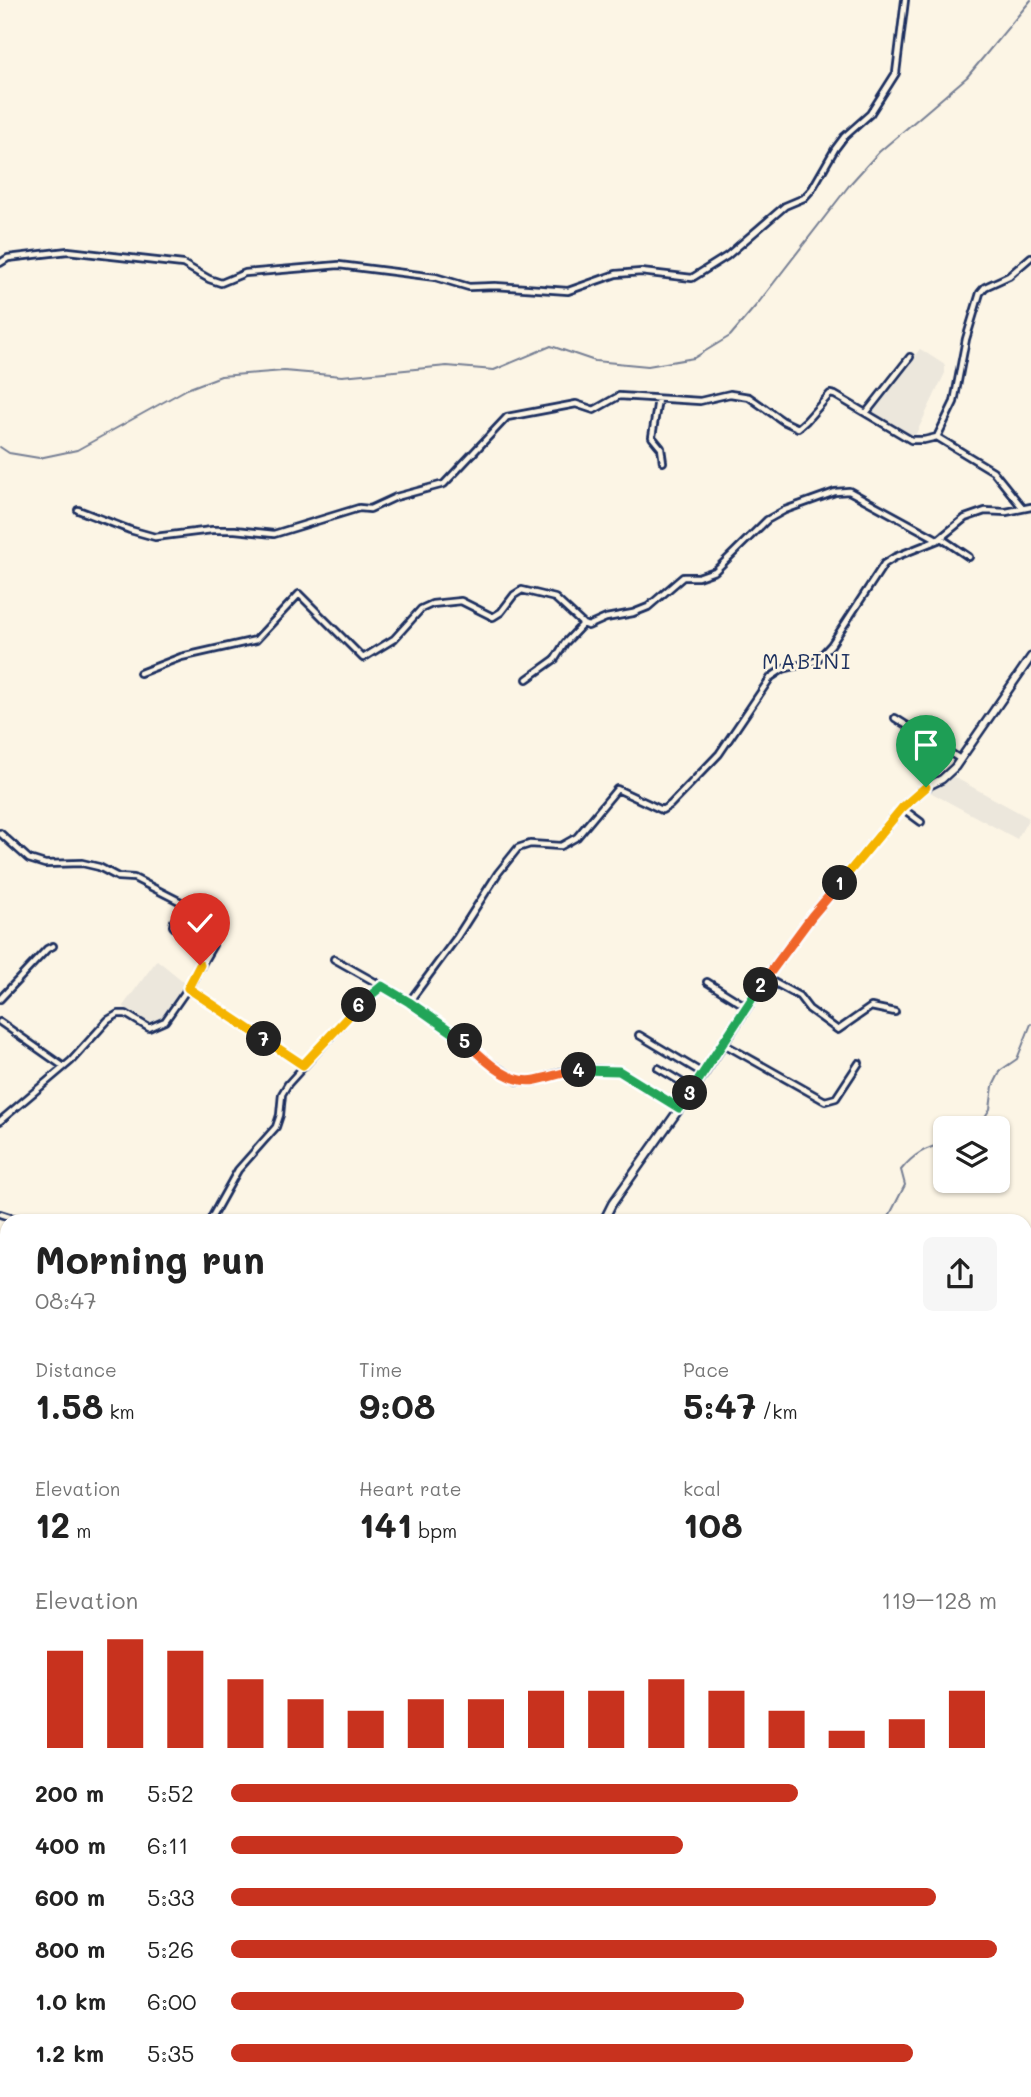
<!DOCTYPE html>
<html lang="en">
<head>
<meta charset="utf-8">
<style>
	:root { --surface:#fff; --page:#f6f6f6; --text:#222; --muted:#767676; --accent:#c8321e }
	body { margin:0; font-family:Mali,sans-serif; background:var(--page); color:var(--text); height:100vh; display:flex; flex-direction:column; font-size:26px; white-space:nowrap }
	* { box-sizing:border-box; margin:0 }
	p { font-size:23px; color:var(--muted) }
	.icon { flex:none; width:38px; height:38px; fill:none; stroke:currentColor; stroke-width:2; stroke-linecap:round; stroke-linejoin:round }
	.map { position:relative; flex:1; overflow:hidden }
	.details { position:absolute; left:0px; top:1214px; width:1032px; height:884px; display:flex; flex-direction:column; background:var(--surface); border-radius:21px 21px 0 0; box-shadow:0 2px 5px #0004 }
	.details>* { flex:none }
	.controls { position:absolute; left:933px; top:1116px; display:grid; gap:14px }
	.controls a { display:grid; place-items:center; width:77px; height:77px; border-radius:10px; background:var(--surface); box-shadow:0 2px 5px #0004; font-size:35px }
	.pin { position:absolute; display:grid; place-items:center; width:60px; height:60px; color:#fff; margin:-72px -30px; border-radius:50% 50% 50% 0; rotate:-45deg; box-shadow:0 0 7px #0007 }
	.pin .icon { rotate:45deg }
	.km { position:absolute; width:35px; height:35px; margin:-18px; border-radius:50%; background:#222; color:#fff; font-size:19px; line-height:35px; text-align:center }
	.round { display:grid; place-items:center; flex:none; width:74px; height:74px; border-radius:10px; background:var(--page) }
	.overview { display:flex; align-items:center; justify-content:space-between; height:119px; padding:0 35px }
	h1 { font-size:38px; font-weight:800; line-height:52px }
	.figures { display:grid; grid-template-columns:repeat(3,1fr); gap:10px; height:119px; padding:7px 35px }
	.figures div { display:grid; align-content:center }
	.figures b { font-size:35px; font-weight:800 }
	.figures small { font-size:19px; font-weight:400 }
	.figures p { font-size:19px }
	.chart { height:196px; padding:14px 35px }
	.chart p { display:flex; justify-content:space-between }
	.chart svg { width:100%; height:126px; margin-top:7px; stroke:var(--accent); stroke-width:6 }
	ul { padding:0 35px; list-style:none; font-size:23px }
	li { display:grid; grid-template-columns:112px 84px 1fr; align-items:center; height:52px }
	li i { height:18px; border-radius:9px; background:var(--accent) }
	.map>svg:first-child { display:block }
</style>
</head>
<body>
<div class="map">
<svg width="1031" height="2097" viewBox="0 0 1031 2097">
	<rect width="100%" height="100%" fill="#fcf5e5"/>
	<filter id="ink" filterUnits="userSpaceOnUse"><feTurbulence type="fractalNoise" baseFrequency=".0143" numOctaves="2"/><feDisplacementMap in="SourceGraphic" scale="14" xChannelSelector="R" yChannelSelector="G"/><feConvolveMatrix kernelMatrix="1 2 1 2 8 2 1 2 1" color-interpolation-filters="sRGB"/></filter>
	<g filter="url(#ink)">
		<path fill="#ece7dc" d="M920,349l25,16v8l-31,65 -45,-25z
			M952,776l77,42 -12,21 -89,-48z
			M157,960l31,25 -29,37 -9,5 -27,-21z"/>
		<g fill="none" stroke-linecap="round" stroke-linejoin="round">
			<path stroke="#767f94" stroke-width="2" d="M0,447l9,6 30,5 38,-8 110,-61 34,-13 63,-5 58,5 105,-10 47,4 57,-24 44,15 53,5 46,-8 36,-22 29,-34 92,-119 28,-31 88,-75 64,-77
				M977,1129l13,-20 3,-23 8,-16 16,-11 14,-35
				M886,1222l19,-37 -4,-15c13,-16 24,-22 44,-27
				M0,1541l7,1"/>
			<g stroke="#1b2f5e" stroke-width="10">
				<path id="minor" d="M0,263l8,-5 60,-7 115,13 26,15 12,4 24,-10 94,-8 96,12 34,10 26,-1 73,5 48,-17 25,-2 51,6 35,-22 58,-50 19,-8 8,-9 23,-40 9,-12 26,-23 26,-41 9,-73
					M658,399l-6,38 9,11 2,14
					M866,413l44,-56
					M937,437l17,-35 12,-63 14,-46 5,-6 24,-11 22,-19
					M78,510l52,20 25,7 57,-7h23l39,4 85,-26 11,1 26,-12 48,-13 63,-67 69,-13 18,6 25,-14 81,5 30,-7 19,3 34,24 15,7 8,-7 24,-27 5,1 76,45h13l13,-3 56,34 29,36
					M941,538l28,19
					M140,673l41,-16 75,-17 43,-46 64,64 31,-19 27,-30 11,-5 29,-3 32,16 8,-5 13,-17 8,-5 33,8 28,26
					M527,679l28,-20 10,-16 18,-19 5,2 18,-8 27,-5 15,-6 35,-30h15l17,-6 52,-51 18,-10 50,-18 14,-1 88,48
					M895,718l65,41
					M902,808l19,14
					M0,833l29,26 16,5 37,-1 17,4 19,10 16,1 47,24 4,5 -11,14 -1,5 6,6 34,13 -25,43 -23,33 -16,7 -23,-14h-8l-10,6 -37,41 -71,60
					M334,959l48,27
					M766,978l33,18 10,13 29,21 33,-23 24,5
					M707,982l40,25
					M188,988l115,77
					M0,999l47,-50 6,-3
					M409,1002l48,-65 41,-64 20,-25 12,-4 31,2 16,-9 40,-48 45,21 8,-5 49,-51 52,-77 12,-8 33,-8 15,-16 53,-81 11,-7 43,-17 27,-22 20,-7 21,1 25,-5
					M0,1022l64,45
					M639,1035l65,39
					M724,1044l101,57 11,-3 23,-35
					M658,1068l35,21
					M0,1214l25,8
					M209,1222l29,-52 38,-43 4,-12 2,-21 6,-10 73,-81 21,-17 27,16 52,36 23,21 34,22h17l26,-9 29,-3 29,2 60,37
					M0,1361l7,-3
					M1026,1362l5,-12
					M1026,1377l5,3
					M1026,1443l5,-1
					M1026,1474l5,-9
					M1,1582l6,-21
					M0,1838l7,2
					M0,1873l7,5
					M0,2076l7,4
					M306,2091l13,6
					M25,2097l1,-6
					M171,2097l1,-1
					M283,2097l6,-6
					M546,2097l2,-6
					M833,2097l6,-6"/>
			</g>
			<g stroke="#1b2f5e" stroke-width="11">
				<path id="tertiary" d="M603,1222l9,-18 92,-130 62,-96 46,-62 90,-108 24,-21 16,-8 13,-12 76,-110"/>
			</g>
			<g stroke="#1b2f5e" stroke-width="12">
				<path id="secondary" d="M1026,1340l5,-1
					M0,1582l7,1"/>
			</g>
			<use href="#minor" stroke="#fcf5e5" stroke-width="4.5"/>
			<use href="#tertiary" stroke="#fcf5e5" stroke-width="6"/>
			<use href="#secondary" stroke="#fcf5e5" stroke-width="7"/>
		</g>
	</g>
	<g fill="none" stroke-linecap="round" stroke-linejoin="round" filter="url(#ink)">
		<g stroke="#fff" stroke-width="14">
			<path id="split-1" d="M840,883l62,-75 24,-21"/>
		</g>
		<g stroke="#fff" stroke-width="14">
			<path id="split-2" d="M761,985l51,-69 28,-33"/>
		</g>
		<g stroke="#fff" stroke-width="14">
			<path id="split-3" d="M690,1093l71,-108"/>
		</g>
		<g stroke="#fff" stroke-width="14">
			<path id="split-4" d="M579,1070l40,1 60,37 11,-15"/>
		</g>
		<g stroke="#fff" stroke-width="14">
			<path id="split-5" d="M465,1041c18,17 44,45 71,39 15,-3 27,-8 43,-10"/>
		</g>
		<g stroke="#fff" stroke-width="14">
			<path id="split-6" d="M359,1005l23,-19 27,16 56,39"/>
		</g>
		<g stroke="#fff" stroke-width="14">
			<path id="split-7" d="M264,1039l39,26 56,-60"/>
		</g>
		<g stroke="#fff" stroke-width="14">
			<path id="split-8" d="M200,965l-12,23 76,51"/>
		</g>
		<use href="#split-1" stroke="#f5b400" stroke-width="9"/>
		<use href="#split-2" stroke="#f0652b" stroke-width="9"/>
		<use href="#split-3" stroke="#22a559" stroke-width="9"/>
		<use href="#split-4" stroke="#22a559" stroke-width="9"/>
		<use href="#split-5" stroke="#f0652b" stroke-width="9"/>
		<use href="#split-6" stroke="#22a559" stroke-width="9"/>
		<use href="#split-7" stroke="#f5b400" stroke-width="9"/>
		<use href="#split-8" stroke="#f5b400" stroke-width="9"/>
	</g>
	<g text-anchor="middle" stroke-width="5" stroke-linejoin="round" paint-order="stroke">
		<g font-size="21" letter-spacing="2" fill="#1b2f5e" stroke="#fcf5e5">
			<text x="807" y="669">MABINI</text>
		</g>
	</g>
</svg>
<div class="controls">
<a><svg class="icon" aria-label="layers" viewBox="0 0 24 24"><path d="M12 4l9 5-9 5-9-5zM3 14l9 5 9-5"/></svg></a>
</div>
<div class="pin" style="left:926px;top:787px;background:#1e9e55"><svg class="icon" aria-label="arrive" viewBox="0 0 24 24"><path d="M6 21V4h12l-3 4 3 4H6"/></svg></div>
<div class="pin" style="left:200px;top:965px;background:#d93025"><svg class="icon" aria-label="check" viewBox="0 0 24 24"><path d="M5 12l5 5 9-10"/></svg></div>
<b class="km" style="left:840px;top:883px">1</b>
<b class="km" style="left:761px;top:985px">2</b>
<b class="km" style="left:690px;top:1093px">3</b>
<b class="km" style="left:579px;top:1070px">4</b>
<b class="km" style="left:465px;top:1041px">5</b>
<b class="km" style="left:359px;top:1005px">6</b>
<b class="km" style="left:264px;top:1039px">7</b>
<section class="details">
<div class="overview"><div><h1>Morning run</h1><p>08:47</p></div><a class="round"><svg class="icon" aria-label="share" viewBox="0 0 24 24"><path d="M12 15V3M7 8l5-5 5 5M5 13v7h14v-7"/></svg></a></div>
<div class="figures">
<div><p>Distance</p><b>1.58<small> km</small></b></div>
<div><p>Time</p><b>9:08</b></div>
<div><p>Pace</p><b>5:47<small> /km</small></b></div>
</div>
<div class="figures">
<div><p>Elevation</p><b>12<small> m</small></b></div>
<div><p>Heart rate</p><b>141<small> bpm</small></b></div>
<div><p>kcal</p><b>108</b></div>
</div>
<div class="chart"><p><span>Elevation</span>119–128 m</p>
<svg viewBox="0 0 160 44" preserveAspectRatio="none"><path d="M5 44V10M15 44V6M25 44V10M35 44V20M45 44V27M55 44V31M65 44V27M75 44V27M85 44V24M95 44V24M105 44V20M115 44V24M125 44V31M135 44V38M145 44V34M155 44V24"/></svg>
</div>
<ul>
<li><b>200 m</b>5:52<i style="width:74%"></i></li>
<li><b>400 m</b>6:11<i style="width:59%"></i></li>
<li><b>600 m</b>5:33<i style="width:92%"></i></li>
<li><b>800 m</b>5:26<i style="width:100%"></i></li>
<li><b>1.0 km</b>6:00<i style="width:67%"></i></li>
<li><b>1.2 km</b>5:35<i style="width:89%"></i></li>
</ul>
</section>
</div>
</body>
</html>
